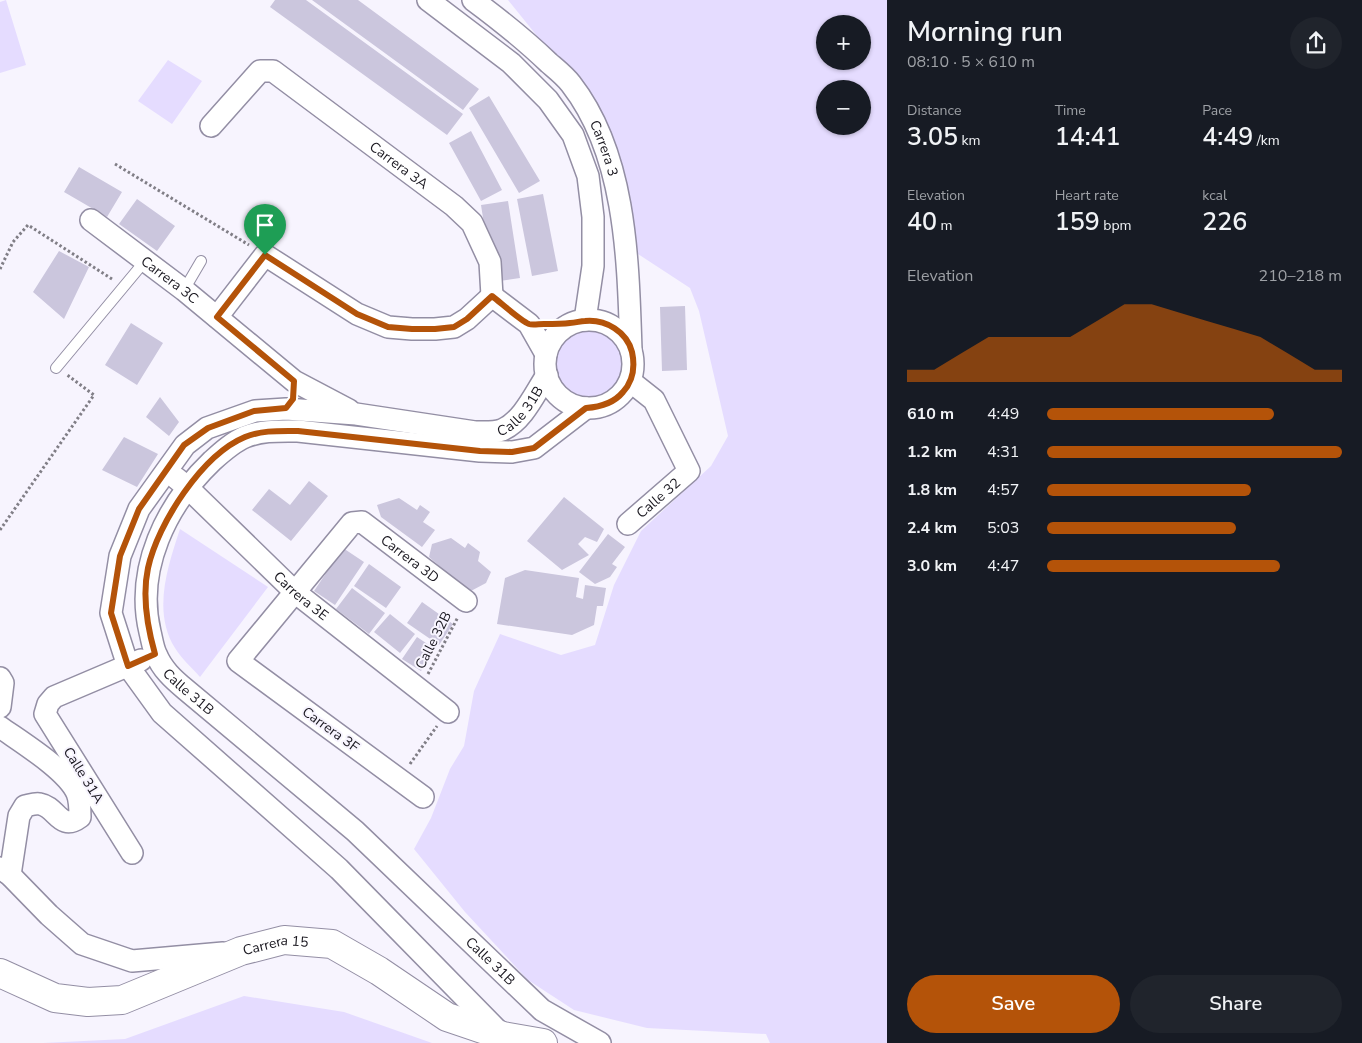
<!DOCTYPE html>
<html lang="en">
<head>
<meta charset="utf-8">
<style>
	:root { --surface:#171b24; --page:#20242c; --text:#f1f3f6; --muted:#9ea1a6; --accent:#b45309 }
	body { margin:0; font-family:"Nunito Sans",sans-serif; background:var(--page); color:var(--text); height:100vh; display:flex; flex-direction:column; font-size:19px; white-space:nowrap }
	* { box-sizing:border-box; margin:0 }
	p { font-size:16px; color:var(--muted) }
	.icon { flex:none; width:28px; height:28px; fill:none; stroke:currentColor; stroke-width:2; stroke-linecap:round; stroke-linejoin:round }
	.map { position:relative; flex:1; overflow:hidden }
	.side { display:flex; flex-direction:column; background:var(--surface); width:475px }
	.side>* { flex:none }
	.fabs { position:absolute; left:816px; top:15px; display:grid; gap:10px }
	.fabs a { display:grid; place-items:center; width:55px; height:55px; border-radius:50%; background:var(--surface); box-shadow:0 1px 4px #0004; font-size:25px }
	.pin { position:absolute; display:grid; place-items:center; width:42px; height:42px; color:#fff; margin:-51px -21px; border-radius:50% 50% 50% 0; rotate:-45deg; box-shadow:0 0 5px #0007 }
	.pin .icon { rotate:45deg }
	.round { display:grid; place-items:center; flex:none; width:52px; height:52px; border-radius:26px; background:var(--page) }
	.head { display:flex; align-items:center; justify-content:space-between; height:85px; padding:0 20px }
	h1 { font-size:28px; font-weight:600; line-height:38px }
	.metrics { display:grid; grid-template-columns:repeat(3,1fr); gap:8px; height:85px; padding:5px 20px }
	.metrics div { display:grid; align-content:center }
	.metrics b { font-size:25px; font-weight:600 }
	.metrics small { font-size:14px; font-weight:400 }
	.metrics p { font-size:14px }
	.chart { height:140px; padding:10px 20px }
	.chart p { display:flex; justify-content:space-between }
	.chart svg { width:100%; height:90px; margin-top:5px; fill:var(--accent); opacity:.7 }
	.primary-button { display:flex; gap:10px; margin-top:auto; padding:10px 20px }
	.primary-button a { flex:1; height:58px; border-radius:30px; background:var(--accent); color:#fff; font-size:20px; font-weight:600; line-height:58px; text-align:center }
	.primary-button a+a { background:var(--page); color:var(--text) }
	ul { padding:0 20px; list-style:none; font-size:16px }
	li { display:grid; grid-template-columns:80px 60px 1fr; align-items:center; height:38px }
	li i { height:12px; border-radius:6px; background:var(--accent) }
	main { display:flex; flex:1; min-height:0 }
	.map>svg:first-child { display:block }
</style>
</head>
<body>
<main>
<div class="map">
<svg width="887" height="1043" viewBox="0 0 887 1043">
	<rect width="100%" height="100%" fill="#f7f4fe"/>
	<path fill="#e5dcff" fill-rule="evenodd" d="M6,0l20,65 -26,8v-71z
		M508,0h379v1043h-117l-4,-9 -119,-6 -73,-18 -46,-30 -63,-68 -51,-63 17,-31 19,-49 14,-23 10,-55 26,-57 61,21 34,-10 19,-60 27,-54 70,-65 17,-30 -29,-125 -9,-23 -52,-34 -17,-76 -79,-136zM825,24h37v37h-37zM825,89h37v37h-37z
		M168,60l34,21 -30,43 -34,-23z
		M554 364a35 35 0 1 1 70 0a35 35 0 1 1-70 0Z
		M180,529l88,58 -68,90c-8,-9 -19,-19 -25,-29 -23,-37 -7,-82 5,-119z
		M244,996l100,16 88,31h-389l82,-4z"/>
	<path fill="#cbc6dd" d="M275,0h31l157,114 -16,21 -177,-128z
		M312,0h46l121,89 -16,21z
		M489,96l51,85 -21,12 -50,-85z
		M471,131l31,59 -21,11 -32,-58z
		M79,167l43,25 -15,25 -43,-25z
		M543,194l15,77 -26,5 -15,-77z
		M137,199l38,27 -18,25 -38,-27z
		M508,201l12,77 -27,4 -12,-77z
		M59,251l30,16 -25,52 -31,-27z
		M685,306l2,64 -25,1 -2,-64z
		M131,323l32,20 -26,42 -32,-20z
		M160,397l19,25 -10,14 -23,-19z
		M124,437l34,17 -21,33 -35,-17z
		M309,481l19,15 -37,45 -39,-31 17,-21 21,16z
		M564,497l40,32 -7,13 -12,-5 -7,7 11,11 -27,15 -35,-29z
		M399,498l18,12 3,-5 10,7 -7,10 12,8 -13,17 -41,-30 -4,-12z
		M608,534l17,13 -13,17 5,3 -7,10 -15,7 -16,-12z
		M451,538l14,10 3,-5 12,9 -2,9 13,11 -5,11 -17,9 -40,-35 3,-13z
		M343,548l21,14 -29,43 -21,-14z
		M369,564l32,23 -15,21 -32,-22z
		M525,570l54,8 -3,19 7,2 2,-14 21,3 -3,18h-6l-3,19 -22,10 -75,-11 8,-46z
		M352,588l33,25 -16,21 -33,-25z
		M422,602l31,22 -14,21 -32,-22z
		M390,614l25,20 -15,19 -26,-21z
		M417,637l18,12 -14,22 -19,-12z"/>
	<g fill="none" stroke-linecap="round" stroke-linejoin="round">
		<g stroke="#938ea4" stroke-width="12">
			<path id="lane" d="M184,290l17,-29
				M56,368l89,-107"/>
		</g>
		<g stroke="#938ea4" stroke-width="24">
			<g id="street">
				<path d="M428,0l83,63 37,37 25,35 15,41 5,41v49l-8,54"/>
				<path id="s1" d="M473,0c27,20 52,40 76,63 7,6 16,13 22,21 56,72 57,178 60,266"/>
				<path id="s2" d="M211,126l49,-55h13l181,135 18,17 18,39 2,34"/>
				<path id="s3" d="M91,220l93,70 110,91 55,29"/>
				<path d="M492,296l37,28 17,30"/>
				<path d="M217,317l48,-62 92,59 31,13 24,2h23l19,-2 13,-8 25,-23"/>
				<circle cx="589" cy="364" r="44"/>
				<path id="s4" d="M586,408l-52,40 -22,4 -32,-1 -182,-20c-18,0 -36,-1 -53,6 -12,5 -23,15 -33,24 -46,44 -77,108 -62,171 2,8 3,16 6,22 6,15 17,25 29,35l170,142 187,179 58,33"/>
				<path id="s5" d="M176,478l11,9 109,106 152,119"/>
				<path id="s6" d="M628,524l61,-53 -35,-71 -24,-19"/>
				<path d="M0,678l3,5 -3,24"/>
				<path d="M0,727c21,15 67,43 77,66 3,7 3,16 3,24 -20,15 -23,-10 -40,-13 -5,-1 -10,1 -15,2l-6,10 -9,59"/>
				<path id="s7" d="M423,797l-185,-136 114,-138 10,-1 104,79"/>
				<path d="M132,853l-87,-139 3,-10 6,-7 87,-37"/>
				<path d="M0,868l10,7 39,40 33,29 50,17 91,-8"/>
				<path id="s8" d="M501,1034l-162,-165 -177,-156 -34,-47 -17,-53 9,-57 19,-47 46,-64 22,-17 48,-17 31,-2 70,5 119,18c9,0 18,1 27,-2 21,-9 33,-37 45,-55"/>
			</g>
		</g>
		<g stroke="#938ea4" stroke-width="30">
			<g id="secondary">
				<path id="s9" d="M0,973l55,25 33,4 34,-2 119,-49 43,-11 48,4 47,27 68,46 56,19 40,7"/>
			</g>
		</g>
		<path stroke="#807e86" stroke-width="3" stroke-dasharray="2.5 2.5" stroke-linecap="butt" d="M115,164l134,81
			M0,269l13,-27 15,-17 84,54
			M0,530l94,-135 -28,-21
			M428,674l30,-57
			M410,764l27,-38"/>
		<use href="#lane" stroke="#fff" stroke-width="10"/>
		<use href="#street" stroke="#fff" stroke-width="21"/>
		<use href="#secondary" stroke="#fff" stroke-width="28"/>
	</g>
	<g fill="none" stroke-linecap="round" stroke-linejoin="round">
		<g stroke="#fff" stroke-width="10">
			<path id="route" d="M265,255l92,59 31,13 24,2h23l19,-2 13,-8 25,-23c8,6 29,25 37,28 3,1 10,0 15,0 9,0 18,0 26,-1 6,0 10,-2 15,-2 21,-2 42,11 47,31 3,14 1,29 -9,40 -9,11 -22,15 -37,16l-52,40 -22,4 -32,-1 -182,-20c-18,0 -36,-1 -53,6 -43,18 -87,86 -97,131 -6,28 -1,58 7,86l-27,12 -17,-53 9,-57 19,-47 45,-64 24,-17 46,-17 32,-3 7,-9 1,-18 -77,-64z"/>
		</g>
		<use href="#route" stroke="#b45309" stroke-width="6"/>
	</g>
	<g text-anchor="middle" stroke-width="4" stroke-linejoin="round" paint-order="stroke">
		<g font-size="14" fill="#19171f" stroke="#f7f4fe">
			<text dy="5" stroke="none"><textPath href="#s1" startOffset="202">Carrera 3</textPath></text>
			<text dy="5" stroke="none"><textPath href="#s2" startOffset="244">Carrera 3A</textPath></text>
			<text dy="5" stroke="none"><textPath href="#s3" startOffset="99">Carrera 3C</textPath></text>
			<text dy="5" stroke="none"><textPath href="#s8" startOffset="1122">Calle 31B</textPath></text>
			<text dy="5" stroke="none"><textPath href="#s6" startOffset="40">Calle 32</textPath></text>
			<text dy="5" stroke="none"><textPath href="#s7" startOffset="479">Carrera 3D</textPath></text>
			<text dy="5" stroke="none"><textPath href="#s5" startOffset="172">Carrera 3E</textPath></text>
			<text transform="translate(433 640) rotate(-63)" y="5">Calle 32B</text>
			<text dy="5" stroke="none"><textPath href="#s4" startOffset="661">Calle 31B</textPath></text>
			<text transform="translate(331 729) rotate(36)" y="5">Carrera 3F</text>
			<text transform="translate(84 775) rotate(58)" y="5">Calle 31A</text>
			<text dy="5" stroke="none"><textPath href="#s9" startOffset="292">Carrera 15</textPath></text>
			<text dy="5" stroke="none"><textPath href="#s4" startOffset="1066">Calle 31B</textPath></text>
		</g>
	</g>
</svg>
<div class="fabs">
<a>+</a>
<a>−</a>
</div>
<div class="pin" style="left:265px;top:255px;background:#1e9e55"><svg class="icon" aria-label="arrive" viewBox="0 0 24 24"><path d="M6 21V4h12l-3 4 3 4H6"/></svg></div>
</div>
<section class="side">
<div class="head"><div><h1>Morning run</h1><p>08:10 · 5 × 610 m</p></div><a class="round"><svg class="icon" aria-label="share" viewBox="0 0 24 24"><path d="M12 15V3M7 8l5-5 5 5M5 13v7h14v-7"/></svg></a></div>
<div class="metrics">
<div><p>Distance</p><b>3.05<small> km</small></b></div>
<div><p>Time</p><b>14:41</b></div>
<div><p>Pace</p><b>4:49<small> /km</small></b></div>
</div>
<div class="metrics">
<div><p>Elevation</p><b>40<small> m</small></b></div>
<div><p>Heart rate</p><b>159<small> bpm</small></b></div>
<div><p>kcal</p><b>226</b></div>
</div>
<div class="chart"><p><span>Elevation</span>210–218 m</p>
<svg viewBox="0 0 160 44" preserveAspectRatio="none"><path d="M0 44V38L10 38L20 30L30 22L40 22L50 22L60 22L70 14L80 6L90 6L100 10L110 14L120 18L130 22L140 30L150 38L160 38V44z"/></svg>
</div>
<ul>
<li><b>610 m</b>4:49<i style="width:77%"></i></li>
<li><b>1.2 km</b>4:31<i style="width:100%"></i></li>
<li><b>1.8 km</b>4:57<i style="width:69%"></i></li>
<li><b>2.4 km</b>5:03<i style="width:64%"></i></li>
<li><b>3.0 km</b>4:47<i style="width:79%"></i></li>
</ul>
<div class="primary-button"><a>Save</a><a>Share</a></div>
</section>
</main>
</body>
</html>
